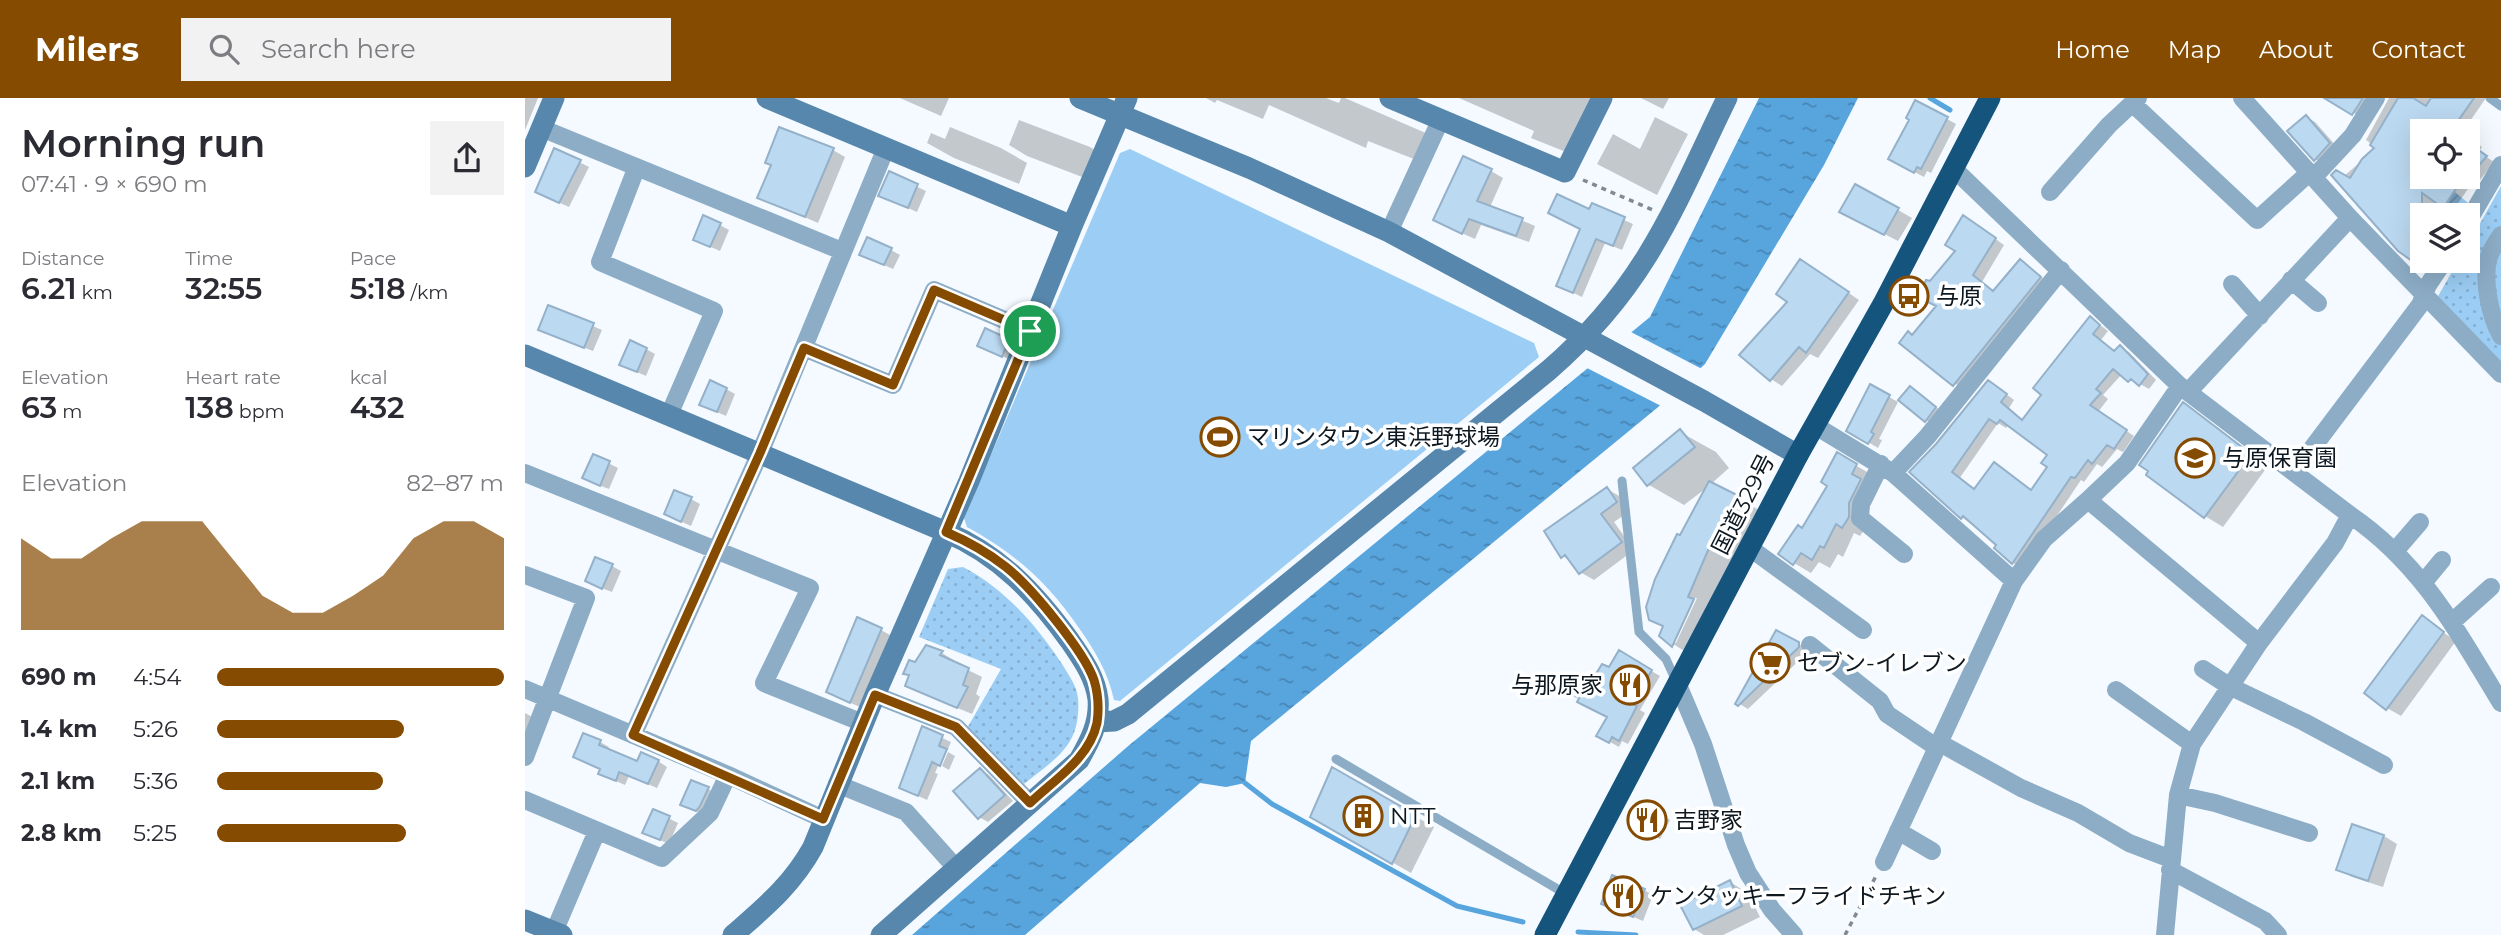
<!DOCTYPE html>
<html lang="en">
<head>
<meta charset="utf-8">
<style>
	:root { --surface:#fff; --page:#f2f2f3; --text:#2b2b33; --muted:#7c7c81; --accent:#854b00 }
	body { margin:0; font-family:Montserrat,"Noto Sans JP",sans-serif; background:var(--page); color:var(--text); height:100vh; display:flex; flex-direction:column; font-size:26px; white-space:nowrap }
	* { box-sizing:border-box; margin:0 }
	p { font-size:23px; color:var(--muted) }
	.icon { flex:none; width:38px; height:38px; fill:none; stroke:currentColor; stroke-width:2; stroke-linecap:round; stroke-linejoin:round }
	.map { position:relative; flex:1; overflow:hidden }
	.sheet { display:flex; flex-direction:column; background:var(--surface); width:525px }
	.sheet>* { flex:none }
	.controls { position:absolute; left:1885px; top:21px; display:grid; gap:14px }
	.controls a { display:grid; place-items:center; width:70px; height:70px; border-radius:0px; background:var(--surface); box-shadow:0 7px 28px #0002; font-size:35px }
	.pin { position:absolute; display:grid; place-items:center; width:60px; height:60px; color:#fff; margin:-30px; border:4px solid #fff; border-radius:50%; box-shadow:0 2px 7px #0007 }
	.round { display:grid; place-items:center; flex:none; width:74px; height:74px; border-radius:0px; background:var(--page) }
	.head { display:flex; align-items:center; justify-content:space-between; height:119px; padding:0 21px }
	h1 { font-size:38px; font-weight:600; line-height:52px }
	.stats { display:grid; grid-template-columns:repeat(3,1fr); gap:10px; height:119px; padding:7px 21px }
	.stats div { display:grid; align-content:center }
	.stats b { font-size:30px; font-weight:600 }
	.stats small { font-size:19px; font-weight:400 }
	.stats p { font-size:19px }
	.chart { height:196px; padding:14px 21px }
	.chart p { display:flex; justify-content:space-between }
	.chart svg { width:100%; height:126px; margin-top:7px; fill:var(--accent); opacity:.7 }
	ul { padding:0 21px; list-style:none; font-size:23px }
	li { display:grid; grid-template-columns:112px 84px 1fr; align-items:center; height:52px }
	li i { height:18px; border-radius:9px; background:var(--accent) }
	header { display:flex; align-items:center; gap:42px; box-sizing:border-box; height:98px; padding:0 35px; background:var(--accent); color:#fff }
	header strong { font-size:33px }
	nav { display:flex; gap:38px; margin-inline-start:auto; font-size:24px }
	.search { width:490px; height:63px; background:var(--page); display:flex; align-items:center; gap:18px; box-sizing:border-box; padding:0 24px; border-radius:0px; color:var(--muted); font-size:26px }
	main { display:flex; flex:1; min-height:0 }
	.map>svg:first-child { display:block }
</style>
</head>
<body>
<header>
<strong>Milers</strong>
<div class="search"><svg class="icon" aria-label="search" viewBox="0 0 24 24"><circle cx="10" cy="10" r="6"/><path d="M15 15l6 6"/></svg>Search here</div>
<nav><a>Home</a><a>Map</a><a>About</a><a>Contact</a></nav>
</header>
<main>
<section class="sheet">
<div class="head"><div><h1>Morning run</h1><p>07:41 · 9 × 690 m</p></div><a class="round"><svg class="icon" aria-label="share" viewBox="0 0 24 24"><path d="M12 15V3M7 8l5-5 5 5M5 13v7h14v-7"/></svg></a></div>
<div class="stats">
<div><p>Distance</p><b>6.21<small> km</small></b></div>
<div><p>Time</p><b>32:55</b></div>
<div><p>Pace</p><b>5:18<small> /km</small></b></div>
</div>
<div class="stats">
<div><p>Elevation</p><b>63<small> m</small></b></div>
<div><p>Heart rate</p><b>138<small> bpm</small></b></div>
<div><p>kcal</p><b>432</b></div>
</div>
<div class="chart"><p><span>Elevation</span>82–87 m</p>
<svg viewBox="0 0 160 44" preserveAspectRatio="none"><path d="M0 44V12L10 19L20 19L30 12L40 6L50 6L60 6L70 19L80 32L90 38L100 38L110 32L120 25L130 12L140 6L150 6L160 12V44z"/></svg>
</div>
<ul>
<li><b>690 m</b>4:54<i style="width:100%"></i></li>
<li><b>1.4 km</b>5:26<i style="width:65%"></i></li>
<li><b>2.1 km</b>5:36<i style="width:58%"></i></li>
<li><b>2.8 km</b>5:25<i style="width:66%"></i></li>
</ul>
</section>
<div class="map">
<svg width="1976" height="837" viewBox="0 0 1976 837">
	<defs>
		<pattern id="park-dots" width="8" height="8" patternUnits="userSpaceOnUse" patternTransform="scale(1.75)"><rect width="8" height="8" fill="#9ccef5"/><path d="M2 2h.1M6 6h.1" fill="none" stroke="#85b0d2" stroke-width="1.8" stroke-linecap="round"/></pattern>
		<pattern id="garden-furrows" width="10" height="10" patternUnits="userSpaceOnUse" patternTransform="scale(1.75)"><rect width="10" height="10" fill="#9ccef5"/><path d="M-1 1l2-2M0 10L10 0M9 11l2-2" fill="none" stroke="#85b0d2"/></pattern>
		<pattern id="water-ripples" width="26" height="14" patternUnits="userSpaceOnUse" patternTransform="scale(1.75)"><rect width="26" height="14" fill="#58a5de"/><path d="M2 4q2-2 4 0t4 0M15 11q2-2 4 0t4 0" fill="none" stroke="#4785b4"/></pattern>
	</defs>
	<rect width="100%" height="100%" fill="#f4faff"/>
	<path fill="url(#park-dots)" d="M1976,88v178l-64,-66 21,-37h9l1,-16z
		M438,469c42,22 73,58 99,97 6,10 15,22 16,34 1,11 0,27 -5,37 -9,21 -32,35 -49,49l-58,-54 35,-61 -82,-32 29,-68z"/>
	<path fill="url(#garden-furrows)" d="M1918,84l25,21 -8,12h-33l8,-10 9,5 6,-11 -12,-11z"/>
	<path fill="#9ccef5" d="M605,51l404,194 5,14 -419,344 -6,-1c-6,-28 -19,-49 -35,-72 -31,-45 -63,-74 -112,-101l-3,-9 156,-365z"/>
	<path fill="url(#water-ripples)" d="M1234,0h99l-34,67 -119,199 -48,44 -406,333 -6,42 -19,4 -26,-4 -175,152h-113l215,-188 523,-430z"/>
	<path fill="#f4faff" d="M1104,233l75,39 -41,37 -78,-40z"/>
	<path fill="#0003" fill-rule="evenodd" d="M0,0h13l-13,32z
		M375,0h49l-8,18z
		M681,0h120l13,5 2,-5h4l90,39 -11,26 -56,-22 -2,7 -97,-43 -6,14 -46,-19 -2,3z
		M934,0h139l-27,56 -40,-16 3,-7z
		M1116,0h28l-6,11z
		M1805,0h46l-14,20z
		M1864,0h97l-23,33h-41v46h45v-42l15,12 -3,5 15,10 -18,23 -4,-2 -20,29 -11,-7 -7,10h-12v46h17l-8,10 -9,-5 -84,-85 39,-33 -11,-8z
		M1130,19l33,17 -31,61 -60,-31 16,-30 27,15z
		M1781,19l9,5 23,26 -14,16 -9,-5z
		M1422,21l9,5 -25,49 -4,-2 -3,6 -34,-18z
		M494,22l71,27 18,11 -10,25 -71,-27 -18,-11z
		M425,29l51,21 26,15 -8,21 -65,-26 -27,-15 4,-10 14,6z
		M30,52l34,17 -20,40 -23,-10z
		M308,52l12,7 -27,66 -59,-26 14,-32z
		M966,73l12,7 -13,29 45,19 -6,16 -48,-17 -6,14 -27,-12z
		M365,76l36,17 -9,21 -27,-12z
		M1331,88l56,32 -14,23 -57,-29z
		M1068,108l40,18 -11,26 -17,-7 -23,54 -23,-11z
		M1448,125l31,22 -22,37 13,10 25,-30 30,21 -86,107 -63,-47 12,-6 25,-31 -8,-22 27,-34z
		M195,127l9,5 -9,21 -16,-7z
		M366,152l9,5 -7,14 -23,-10z
		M1287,170l47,32 -41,58 -8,-4 -28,32 -11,-7 19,-77z
		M24,209l53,23 -9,21 -44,-17z
		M1566,220l17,13 -7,9 15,12 4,-5 9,5 27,28 -7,9 -27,-15 -19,21 5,4 -10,13 36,24 -11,16 -6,-3 -15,18 -5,-3 -13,18 -3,-2 -59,88 -9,-5 -17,-15 2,-3 -36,-28 -50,-45 85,-85 17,13 -5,8 15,13 19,-27zM1473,325l8,5 3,-4 40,30v12l-17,25 -37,-27 -20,26 -16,-11z
		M461,233l31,15 -6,14 -23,-10z
		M121,251l9,5 -9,22 -16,-7z
		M1346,289l27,15 -19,37 3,1 -4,8 -30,-18z
		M1385,290l34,25 -9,12 -9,-5z
		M201,291l9,5 -9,22 -16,-7z
		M1658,307l18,10 67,51 -45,61 -18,-11 -54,-45z
		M1155,334l36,20 13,16 -18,16 50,27 -63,149 -37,-24 4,-9 -14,-8 30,-81 28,-52 -25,19 -35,-20 -14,-17zM1168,500h4l-21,45 -4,-1z
		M1313,357l36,21 4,14 -12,24v13l-6,9 -6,-3 -11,24 -5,-3 -8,14 -11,-6 -8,11 -17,-10 9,-33 27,-45z
		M69,358l24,12 -9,21 -16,-6z
		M1082,391l14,8 9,14 -16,11 20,28 -40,30 -14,-8 -8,-10 -9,-6z
		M166,401l9,5 -9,22 -16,-7z
		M87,468l9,5 -9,21 -16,-6z
		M1897,520l34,23 -55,75 -14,-8z
		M356,532l9,5 -30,72 -23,-10z
		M1251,534l32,17v3l-60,57 -10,-6z
		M402,549l15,6 13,8 -1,2 28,14 -6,17 4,3 -8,17 -51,-21 -11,-17z
		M1095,555l40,23 -20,34 5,3 -17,31 -6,-3 -3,6 -20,-11 10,-19 -17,-33 17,-14z
		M0,615l13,7 -13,20z
		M398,631l28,13 -3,7h-3l-10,24 3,1 -11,26 -26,-12z
		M75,644l9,5 -2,3 31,13 20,-2 9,6 -10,21 -28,-12 -4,9 -16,-7 -7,-9 -27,-12z
		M423,654l7,4 -6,14 -7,-4z
		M808,671l101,58 -23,46 -98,-56z
		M455,672l9,5 24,26 -25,21 -9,-5z
		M183,691l9,5 -11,21 -15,-6z
		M1120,708l25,14 -10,19 -25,-14z
		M129,713l24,12 -9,21 -16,-7z
		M1828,728l31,10 13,8 -14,43 -31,-10 -14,-8z
		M1205,784l18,11 12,24 -37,18h-19l-10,-6z
		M1119,792l9,5 -10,26 -40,-17z"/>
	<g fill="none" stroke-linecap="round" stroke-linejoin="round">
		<path stroke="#58a5de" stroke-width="5" d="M1405,0l20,12
			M720,685l27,21 185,102 66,16
			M1053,834l58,3"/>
	</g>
	<path fill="#bbd9f1" stroke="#95b1c9" stroke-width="2" fill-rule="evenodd" d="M1799,0h39l-11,17z
		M1873,0h15l13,8 5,-8h43l-23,33h-29v46h42l-21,31 -21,-15v75l-24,-17 -67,-76 5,-5 14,8 12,-19 12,-11 -4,-3z
		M1390,2l33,17 -27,52 -4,-2 -3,6 -26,-14 21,-39 -3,-2z
		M1781,17l24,28 -16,18 -27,-30z
		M254,29l55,21 -29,69 -48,-19 14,-33 -6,-2z
		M1942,44l20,14 -20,23z
		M29,50l27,12 -22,43 -24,-11z
		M938,58l29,13 -15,32 46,17 -7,18 -47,-17 -7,15 -29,-14z
		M364,73l29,13 -10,24 -30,-12z
		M1330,86l44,24 -15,27 -45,-23z
		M1032,96l32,15 3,-6 33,14 -12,29 -17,-7 -23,54 -17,-7 24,-57 -32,-16z
		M178,117l18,8 -11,24 -17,-7z
		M1438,117l33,23 -23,37 20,16 27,-32 21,18 -88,109 -54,-43 9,-12 4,4 24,-29 -18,-9 8,-17 4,1 25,-30 -10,-6z
		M342,139l25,11 -8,17 -25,-10z
		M1275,161l49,33 -43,61 -7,-6 -29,34 -31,-26 48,-53 -11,-8z
		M23,207l46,18 -10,25 -46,-18z
		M1565,218l10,9 -7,9 21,17 6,-6 28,29 -9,12 -8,-7 -3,3 -15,-13 -17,20 5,4 -11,12 37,25 -13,19 -7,-4 -15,19 -4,-4 -13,18 -4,-1 -59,87 -18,-16 2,-3 -33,-29 -2,3 -52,-47 27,-28 52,-64 19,14 -6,8 21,18 19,-25 -8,-7zM1464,321l8,5 3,-4 47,35 -6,8 6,4 -16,23 -37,-28 -20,27 -22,-17z
		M460,230l24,11 -7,18 -25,-11z
		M105,242l17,8 -10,24 -18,-7z
		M185,282l17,8 -10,24 -18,-7z
		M1345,286l20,11 -19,37 3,2 -6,10 -22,-13z
		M1385,288l26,21 -11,15 -27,-22z
		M1658,304l68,52 -47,64 -58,-43 2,-4 -9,-6z
		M1155,331l15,18 -48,39 -14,-18z
		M1312,354l20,12 -5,10 9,5 -12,24v14l-7,11 -6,-4 -12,24 -4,-2 -8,14 -11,-7 -8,12 -15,-11 20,-29 4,3 25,-42 -6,-4z
		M68,356l17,7 -10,25 -18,-8z
		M1184,383l28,14 -28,53 -21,49 6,2 -22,48 -13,-11 4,-10 -14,-6 -3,-13 9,-28 22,-45 3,1z
		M1082,389l10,15 -16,12 21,28 -43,32 -14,-19 -4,3 -17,-27z
		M149,392l18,7 -11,25 -17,-8z
		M70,459l18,7 -11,25 -17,-8z
		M1897,517l22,17 -58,78 -22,-17z
		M332,519l25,11 -32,75 -24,-11z
		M1251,532l23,12v5l-61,59 -3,-2z
		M401,547l17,6 -3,4 29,13 -6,17 5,2 -11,21 -52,-22 4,-11 -6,-1 6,-14 6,2z
		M1094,552l33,20 -20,34 5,2 -18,35 -7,-4 -3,6 -13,-7 11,-19 -30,-15 2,-4 -4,-2 7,-14 4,2 2,-4 3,2 11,-18 7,3z
		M397,628l21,9 -4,11 8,3 -7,17 -8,-4 -14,34 -19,-8z
		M58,635l18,7 -2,5 38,16 4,-9 18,8 -11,24 -29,-12 -3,9 -18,-7 2,-5 -27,-12z
		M807,669l84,48 -24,49 -82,-47z
		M455,670l25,27 -27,24 -25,-28z
		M166,682l18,7 -9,19 -4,5 -16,-6z
		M1119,706l18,9 -11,22 -18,-9z
		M128,711l17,7 -10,24 -18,-7z
		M1827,726l32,11 -16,46 -32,-11z
		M1087,777l33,14 -12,28 -32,-13z
		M1205,782l12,26 -49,24 -13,-25z"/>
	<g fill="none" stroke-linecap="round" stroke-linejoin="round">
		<path stroke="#828a91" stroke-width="3.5" stroke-dasharray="5 5" stroke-linecap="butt" d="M1058,82l70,30
			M1320,837l31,-59"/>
		<path stroke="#8dadc6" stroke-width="9" d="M1965,0l11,8
			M1097,383l17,151 27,27 10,22
			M811,661l230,135"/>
		<path stroke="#8dadc6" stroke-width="18" d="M1717,0l108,120 151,156
			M1608,6l124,116 53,-48
			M16,30l301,123
			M111,71l-36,93 114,49 -45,104
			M1429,71l226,217 170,129 -15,28 -76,100 -67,101 -14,51 -13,140
			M1789,79l39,-42 23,-37
			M1525,94l59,-67 29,-27
			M1942,125l34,-58
			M864,134l52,-113
			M1976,137c-5,8 -11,16 -13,25 -5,22 2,56 13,76
			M1766,182l27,23
			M1707,186l28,32
			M279,250l89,37 41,-95 96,41
			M1663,294l162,-174
			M1289,327l79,48 121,108
			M1356,366l-20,40 -1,14 44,36
			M1770,373l125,-166 8,-20 16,-24
			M0,375l285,115 -46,95 99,40
			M1368,375l34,-36 134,-167
			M1563,402l39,-37 53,-77
			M1825,417c72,49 107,116 151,188
			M1225,450l113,82
			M1870,453l25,-29
			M0,477l61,23 -61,159
			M1898,485l19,-23
			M1927,524l39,-35
			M1285,547l70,56 7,13 49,33
			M1678,571l26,17 75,36 80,43
			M1153,587l25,59 33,101 12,28 24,37 22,25
			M0,591l203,86 95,44
			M1591,592l76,54
			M350,597l81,32 74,76
			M108,637l127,-282 126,-305
			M1413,644l83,46 57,25 51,30 42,16
			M312,686l69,28 50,56
			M1653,697l37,8 94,30
			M0,702l137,58 48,-45 18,-38
			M1373,733l34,20
			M1359,764l130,-281 30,-42 44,-39 171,143
			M1645,772l95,51 13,14
			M29,834l43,-101"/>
		<path stroke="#5787ac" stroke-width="21" d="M242,0l305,128
			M555,0l169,70 140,64 315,169 94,54
			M865,0l175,74 37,-74
			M0,69l29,-69
			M0,257l421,177c54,23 90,62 124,109 12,18 25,35 28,58 2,23 -8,42 -19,61l-198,175
			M572,624l17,-1 14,-7 421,-344c37,-32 72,-72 98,-114 31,-50 54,-105 80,-158
			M0,822l37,15
			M208,837c32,-28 59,-50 80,-88l62,-152 94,-214 103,-255 55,-128"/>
		<path stroke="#15547d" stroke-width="21" d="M1020,837l253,-480 85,-151 107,-206"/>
	</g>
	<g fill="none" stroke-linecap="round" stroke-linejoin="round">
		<g stroke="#fff" stroke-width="14">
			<path id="route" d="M409,192l96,41 -84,201c21,9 41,20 60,35 25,20 78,84 88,113 4,13 5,29 3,43 -8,36 -42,56 -67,80l-74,-76 -81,-32 -52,124 -190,-84 127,-282 44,-105 89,37z"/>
		</g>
		<use href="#route" stroke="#854b00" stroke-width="9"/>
	</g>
	<defs>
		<g id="bus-ring" transform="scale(2.0125)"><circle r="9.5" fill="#fff" stroke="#854b00" stroke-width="1.5"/><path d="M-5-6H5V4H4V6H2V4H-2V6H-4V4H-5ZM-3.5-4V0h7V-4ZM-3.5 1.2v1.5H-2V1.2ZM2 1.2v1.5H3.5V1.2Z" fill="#854b00"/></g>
		<g id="stadium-ring" transform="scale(2.0125)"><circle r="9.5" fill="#fff" stroke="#854b00" stroke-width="1.5"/><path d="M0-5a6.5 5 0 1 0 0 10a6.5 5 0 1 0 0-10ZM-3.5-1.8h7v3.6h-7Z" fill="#854b00"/></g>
		<g id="school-ring" transform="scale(2.0125)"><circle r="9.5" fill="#fff" stroke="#854b00" stroke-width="1.5"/><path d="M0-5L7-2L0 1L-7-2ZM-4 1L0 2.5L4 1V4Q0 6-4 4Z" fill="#854b00"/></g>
		<g id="supermarket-ring" transform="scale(2.0125)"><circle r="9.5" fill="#fff" stroke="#854b00" stroke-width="1.5"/><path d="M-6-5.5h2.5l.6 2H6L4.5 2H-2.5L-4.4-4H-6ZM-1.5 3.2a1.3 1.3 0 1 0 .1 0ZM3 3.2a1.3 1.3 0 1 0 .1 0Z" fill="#854b00"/></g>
		<g id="restaurant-ring" transform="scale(2.0125)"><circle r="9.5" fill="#fff" stroke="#854b00" stroke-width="1.5"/><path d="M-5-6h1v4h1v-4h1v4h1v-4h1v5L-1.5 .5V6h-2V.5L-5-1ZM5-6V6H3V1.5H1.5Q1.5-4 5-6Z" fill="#854b00"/></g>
		<g id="building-ring" transform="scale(2.0125)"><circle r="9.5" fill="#fff" stroke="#854b00" stroke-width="1.5"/><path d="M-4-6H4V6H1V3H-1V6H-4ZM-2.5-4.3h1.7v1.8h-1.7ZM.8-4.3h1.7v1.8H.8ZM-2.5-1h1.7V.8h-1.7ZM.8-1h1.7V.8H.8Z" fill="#854b00"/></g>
	</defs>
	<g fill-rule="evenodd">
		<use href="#bus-ring" x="1384" y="198"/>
		<use href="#stadium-ring" x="695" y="339"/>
		<use href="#school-ring" x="1670" y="360"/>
		<use href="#supermarket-ring" x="1245" y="565"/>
		<use href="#restaurant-ring" x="1105" y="587"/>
		<use href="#building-ring" x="838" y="718"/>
		<use href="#restaurant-ring" x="1122" y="722"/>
		<use href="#restaurant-ring" x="1098" y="798"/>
	</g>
	<g text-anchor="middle" stroke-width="7" stroke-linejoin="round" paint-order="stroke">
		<g font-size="23" fill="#0d1820" stroke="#fff" text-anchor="start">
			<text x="1411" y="206">与原</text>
			<text x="722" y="347">マリンタウン東浜野球場</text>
			<text x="1697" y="368">与原保育園</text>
			<text x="1272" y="573">セブン-イレブン</text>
			<text x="1078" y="595" text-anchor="end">与那原家</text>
			<text x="865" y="726">NTT</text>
			<text x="1149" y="730">吉野家</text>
			<text x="1125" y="806">ケンタッキーフライドチキン</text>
		</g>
		<g font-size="23" fill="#0d1820" stroke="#fff">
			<text transform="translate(1218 406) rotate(-63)" y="8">国道329号</text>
		</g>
	</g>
</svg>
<div class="controls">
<a><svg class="icon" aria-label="locate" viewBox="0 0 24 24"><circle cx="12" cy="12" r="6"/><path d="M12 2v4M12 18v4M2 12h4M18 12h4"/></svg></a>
<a><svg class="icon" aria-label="layers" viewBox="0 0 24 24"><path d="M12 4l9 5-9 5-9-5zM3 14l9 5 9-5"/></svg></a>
</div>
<div class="pin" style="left:505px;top:233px;background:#1e9e55"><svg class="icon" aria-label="arrive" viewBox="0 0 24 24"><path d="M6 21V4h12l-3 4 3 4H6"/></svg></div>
</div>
</main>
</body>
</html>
